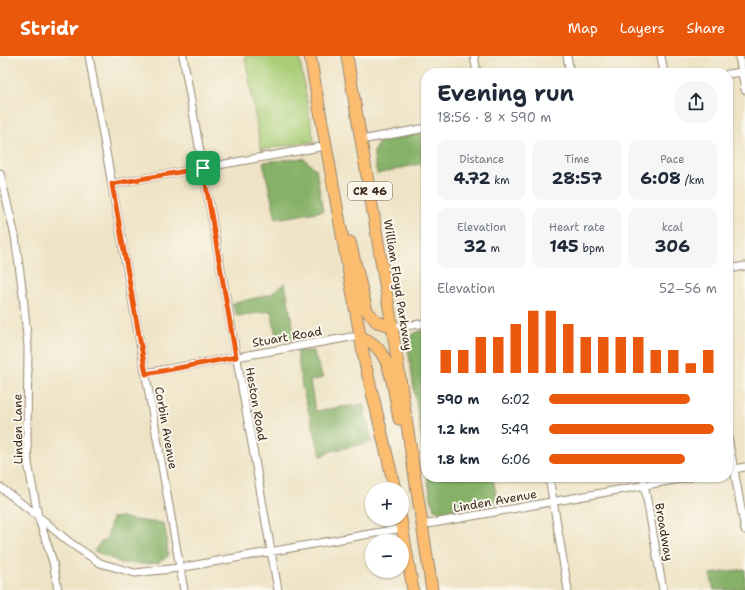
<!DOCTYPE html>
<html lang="en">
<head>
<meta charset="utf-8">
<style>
	:root { --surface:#fff; --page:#f6f6f7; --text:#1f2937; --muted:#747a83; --accent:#ea580c }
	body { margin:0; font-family:"Shantell Sans",sans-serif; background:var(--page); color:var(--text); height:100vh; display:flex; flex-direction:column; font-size:15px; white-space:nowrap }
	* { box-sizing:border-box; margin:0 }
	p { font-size:13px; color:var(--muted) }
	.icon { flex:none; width:22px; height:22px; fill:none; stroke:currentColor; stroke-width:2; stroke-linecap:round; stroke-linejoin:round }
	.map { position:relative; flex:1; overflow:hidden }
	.drawer { position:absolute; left:421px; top:12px; width:312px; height:414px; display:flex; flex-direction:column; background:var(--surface); border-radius:16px; box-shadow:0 1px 3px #0004 }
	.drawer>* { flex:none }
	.buttons { position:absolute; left:365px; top:426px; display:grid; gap:8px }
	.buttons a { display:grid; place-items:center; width:44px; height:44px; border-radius:50%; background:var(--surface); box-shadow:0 1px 3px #0004; font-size:20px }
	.pin { position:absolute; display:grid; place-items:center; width:34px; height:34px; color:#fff; margin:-17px; border-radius:8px; box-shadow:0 2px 6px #0006 }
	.round { display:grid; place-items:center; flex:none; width:42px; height:42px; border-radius:16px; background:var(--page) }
	.headline { display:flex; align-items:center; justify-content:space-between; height:68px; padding:0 16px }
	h1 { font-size:22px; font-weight:700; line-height:30px }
	.stats { display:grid; grid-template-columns:repeat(3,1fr); gap:6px; height:68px; padding:4px 16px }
	.stats div { display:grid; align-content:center; border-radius:10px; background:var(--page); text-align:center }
	.stats b { font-size:17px; font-weight:700 }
	.stats small { font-size:11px; font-weight:400 }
	.stats p { font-size:11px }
	.chart { height:112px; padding:8px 16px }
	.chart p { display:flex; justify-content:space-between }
	.chart svg { width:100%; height:72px; margin-top:4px; stroke:var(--accent); stroke-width:6 }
	ul { padding:0 16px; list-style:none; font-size:13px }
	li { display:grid; grid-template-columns:64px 48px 1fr; align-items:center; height:30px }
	li i { height:10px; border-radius:5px; background:var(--accent) }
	header { display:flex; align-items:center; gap:24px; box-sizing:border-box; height:56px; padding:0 20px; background:var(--accent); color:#fff }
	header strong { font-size:19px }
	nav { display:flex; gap:22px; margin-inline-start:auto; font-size:14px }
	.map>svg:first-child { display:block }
</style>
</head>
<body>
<header>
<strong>Stridr</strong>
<nav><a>Map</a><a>Layers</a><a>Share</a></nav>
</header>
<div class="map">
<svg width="745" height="534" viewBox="0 0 745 534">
	<rect width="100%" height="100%" fill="#fbf7ec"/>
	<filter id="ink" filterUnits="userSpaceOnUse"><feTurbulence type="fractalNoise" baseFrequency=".025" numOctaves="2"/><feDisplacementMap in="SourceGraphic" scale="8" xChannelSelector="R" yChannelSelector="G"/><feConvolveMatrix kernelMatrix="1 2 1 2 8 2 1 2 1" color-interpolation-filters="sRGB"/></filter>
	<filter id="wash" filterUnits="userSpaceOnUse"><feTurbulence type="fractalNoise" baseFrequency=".012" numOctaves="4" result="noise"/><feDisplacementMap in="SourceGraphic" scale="16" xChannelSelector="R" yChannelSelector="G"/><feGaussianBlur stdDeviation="0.9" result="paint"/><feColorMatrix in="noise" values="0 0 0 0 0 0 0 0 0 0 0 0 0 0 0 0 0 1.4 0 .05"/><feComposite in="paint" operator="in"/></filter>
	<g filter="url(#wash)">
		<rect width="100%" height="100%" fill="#eee3c5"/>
		<path fill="#a9ce77" stroke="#727c4a" d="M245,0h54l15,85 -53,9z"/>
		<path fill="#86b168" stroke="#606e43" d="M426,77v30c-17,2 -33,8 -49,11 -2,-14 -8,-25 6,-34z
			M303,102l13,11 7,42 -47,8 -13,-57z
			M285,227l10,56 -18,2 -6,-30 -34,5 -5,-12 39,-10z
			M426,274v138l-19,-125c4,-10 9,-11 19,-13z
			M297,295h16l10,27 -13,3 5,30 48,-7 9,38 -41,9 -10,5 -19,-69z
			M427,421h66l4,24 -5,4 -50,7 -8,-3 -3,-11z
			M122,461l11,3 30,3 3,10 2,23 -10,7 -14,1 -23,-1 -27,-12 6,-8 7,-5 5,-20z
			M745,513v19l-9,2h-22l-4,-16z"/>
	</g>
	<g filter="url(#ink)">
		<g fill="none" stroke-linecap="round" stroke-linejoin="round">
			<g stroke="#948672" stroke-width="9">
				<path id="minor" d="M89,0l95,534
					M183,0l95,534
					M474,0l3,17
					M567,0l3,17
					M661,0l3,17
					M739,0l6,34
					M728,18l14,-2
					M361,84l65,-12
					M0,117l15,63 8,59 5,52 -1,90 1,26 10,53 31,26 31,21 35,10 44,-5 224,-40
					M112,128l214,-38
					M728,213l17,-3
					M392,270h14l20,-3
					M146,317l205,-36h9
					M728,381l17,93
					M728,414l17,-3
					M549,421l19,113
					M643,421l20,113
					M0,431l38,29 15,46 5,28
					M422,469l269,-48"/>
			</g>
			<g stroke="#948672" stroke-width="13">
				<path id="trunk" d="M310,0l55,307 30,126
					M347,0l45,270 40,264
					M350,186l17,69 10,11 15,4
					M360,281c33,10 33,54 39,82
					M401,463l12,71"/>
			</g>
			<use href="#minor" stroke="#fff" stroke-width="7"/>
			<use href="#trunk" stroke="#fcbd6f" stroke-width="11"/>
		</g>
	</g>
	<g fill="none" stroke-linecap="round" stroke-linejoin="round" filter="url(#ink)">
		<g stroke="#fff" stroke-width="8">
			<path id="route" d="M203,112l33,189 -90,17 -34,-190z"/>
		</g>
		<use href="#route" stroke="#ea580c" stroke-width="5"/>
	</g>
	<g text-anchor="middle" stroke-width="4" stroke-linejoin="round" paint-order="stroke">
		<rect fill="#fbf7ec" stroke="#75685c" stroke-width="1" x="348" y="126" width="44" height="18" rx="3"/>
		<g font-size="11" font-weight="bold" fill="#3b2a1e">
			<text x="370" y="139">CR 46</text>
		</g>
		<g font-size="12" fill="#3b2a1e" stroke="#fbf7ec">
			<text transform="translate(398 229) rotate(81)" y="4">William Floyd Parkway</text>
			<text transform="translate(287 281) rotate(-10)" y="4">Stuart Road</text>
			<text transform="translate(256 348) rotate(80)" y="4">Heston Road</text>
			<text transform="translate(166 372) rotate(80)" y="4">Corbin Avenue</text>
			<text transform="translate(18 373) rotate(-91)" y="4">Linden Lane</text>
			<text transform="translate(495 445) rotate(-10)" y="4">Linden Avenue</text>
			<text transform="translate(664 476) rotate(80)" y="4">Broadway</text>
		</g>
	</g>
</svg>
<div class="buttons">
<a>+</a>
<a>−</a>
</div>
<div class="pin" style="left:203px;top:112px;background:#1e9e55"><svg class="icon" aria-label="arrive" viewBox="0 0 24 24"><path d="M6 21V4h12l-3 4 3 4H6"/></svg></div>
<section class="drawer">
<div class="headline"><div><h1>Evening run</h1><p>18:56 · 8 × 590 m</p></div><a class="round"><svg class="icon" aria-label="share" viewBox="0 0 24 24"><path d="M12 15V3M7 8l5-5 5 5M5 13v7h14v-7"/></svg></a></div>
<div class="stats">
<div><p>Distance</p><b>4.72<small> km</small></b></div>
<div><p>Time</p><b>28:57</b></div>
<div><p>Pace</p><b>6:08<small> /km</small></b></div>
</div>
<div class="stats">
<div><p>Elevation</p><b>32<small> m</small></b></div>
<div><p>Heart rate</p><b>145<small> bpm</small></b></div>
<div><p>kcal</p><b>306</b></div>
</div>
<div class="chart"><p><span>Elevation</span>52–56 m</p>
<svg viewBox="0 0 160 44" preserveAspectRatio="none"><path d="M5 44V30M15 44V30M25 44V22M35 44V22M45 44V14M55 44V6M65 44V6M75 44V14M85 44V22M95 44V22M105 44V22M115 44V22M125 44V30M135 44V30M145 44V38M155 44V30"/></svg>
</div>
<ul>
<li><b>590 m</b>6:02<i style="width:84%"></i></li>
<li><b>1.2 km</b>5:49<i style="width:98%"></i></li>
<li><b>1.8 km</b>6:06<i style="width:81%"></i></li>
</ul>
</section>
</div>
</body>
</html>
